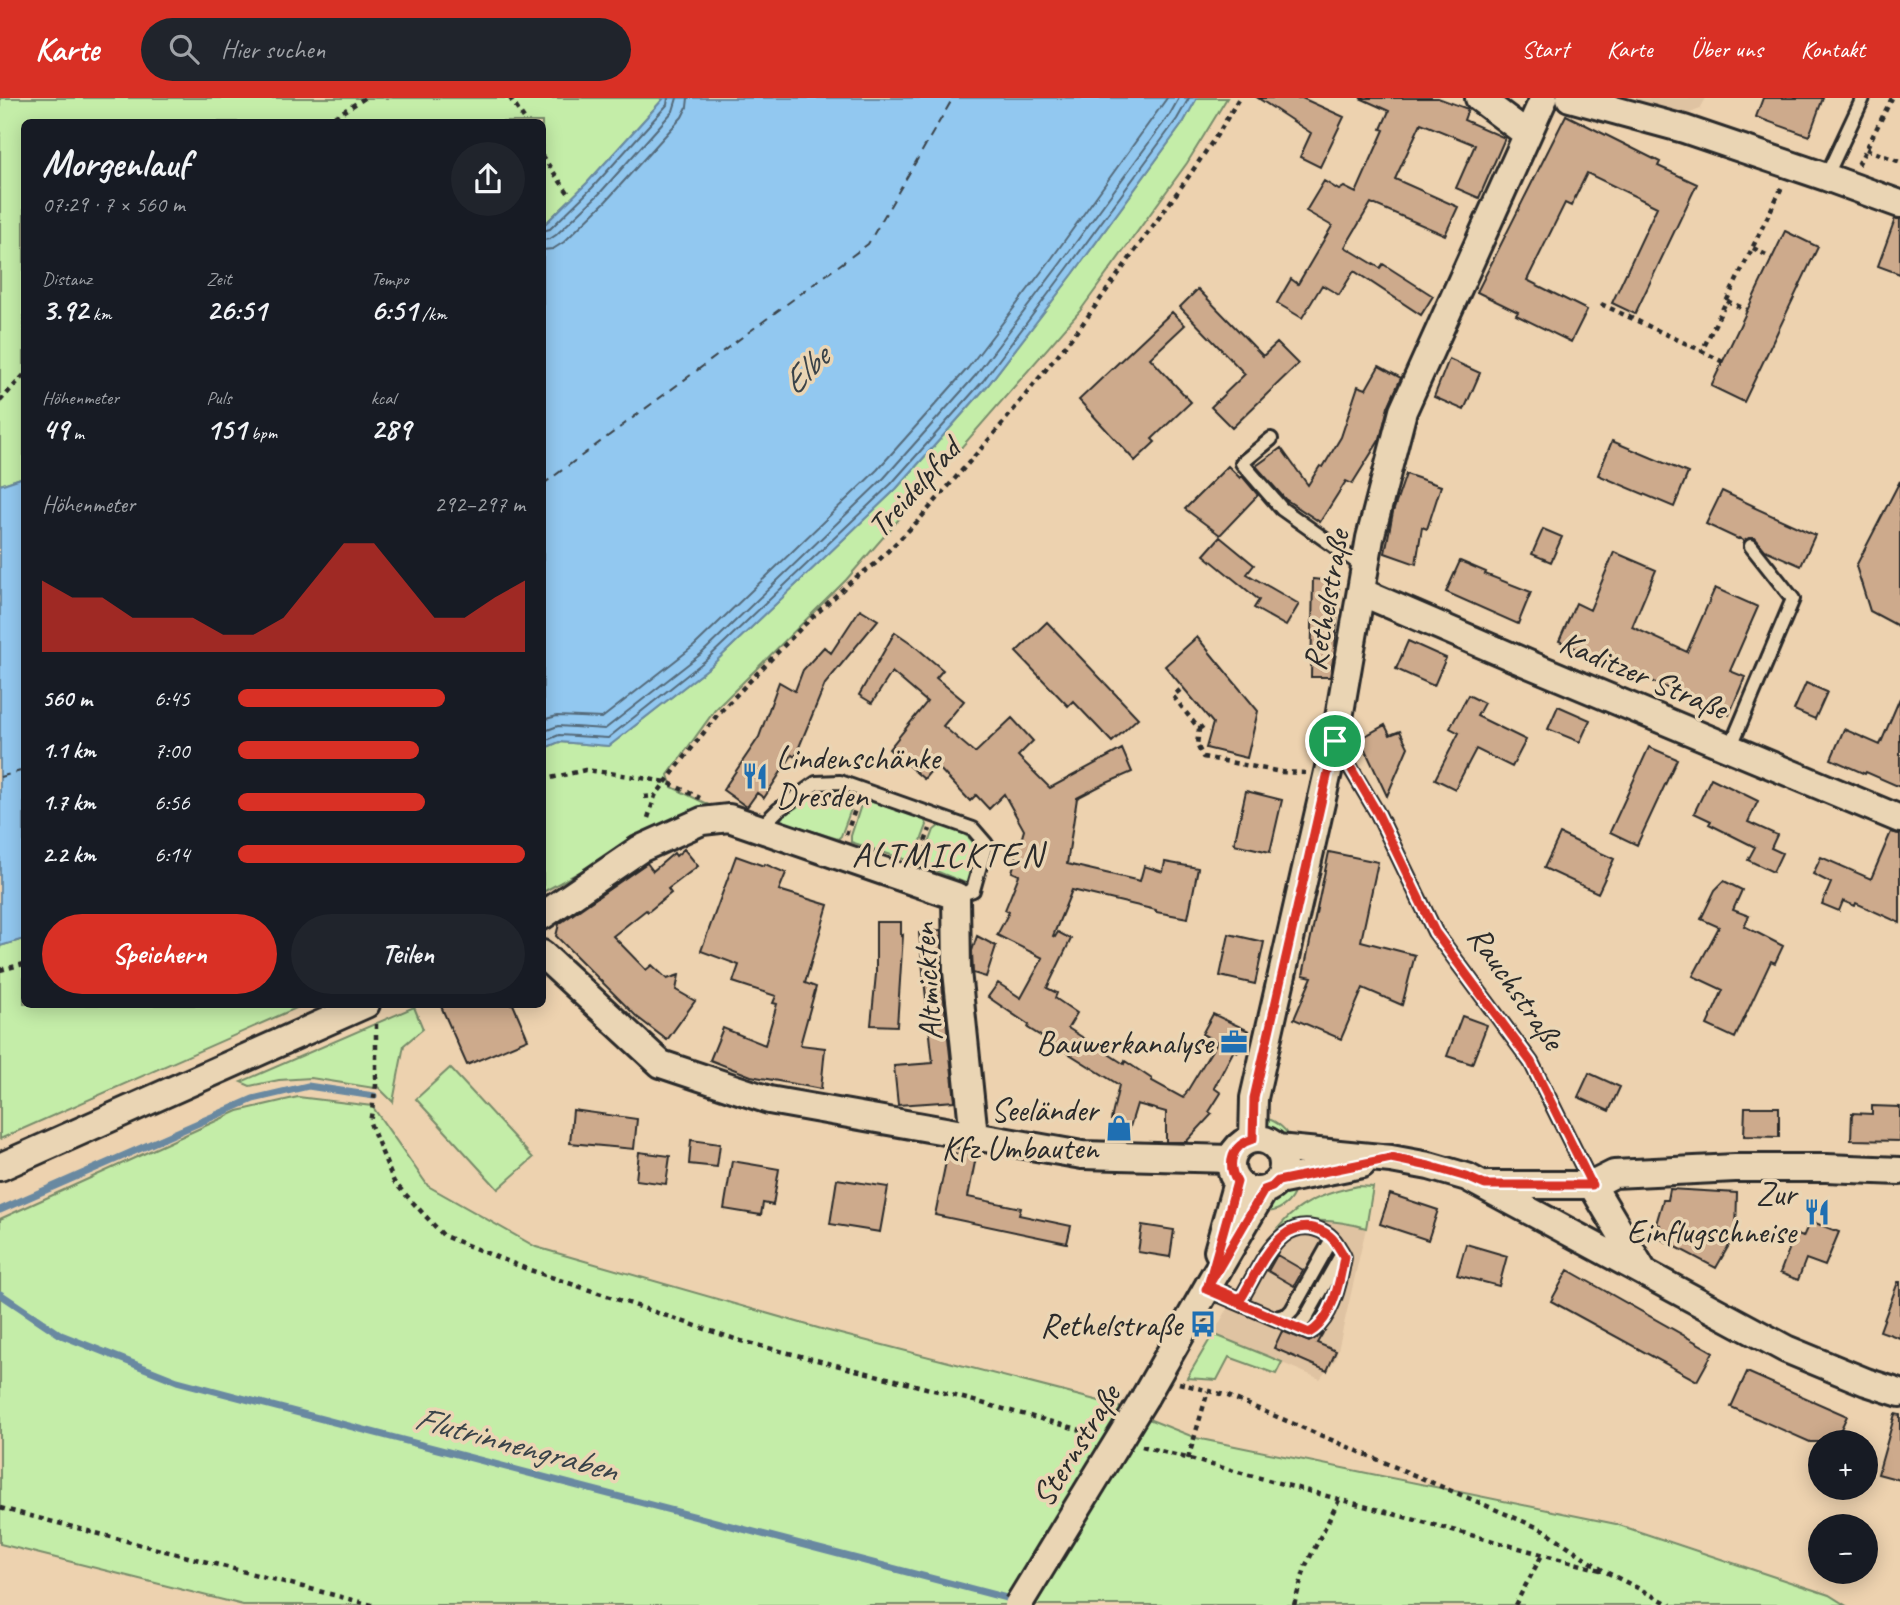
<!DOCTYPE html>
<html lang="de">
<head>
<meta charset="utf-8">
<style>
	:root { --surface:#171b24; --page:#20242c; --text:#f1f3f6; --muted:#9ea1a6; --accent:#d93025 }
	body { margin:0; font-family:Caveat,sans-serif; background:var(--page); color:var(--text); height:100vh; display:flex; flex-direction:column; font-size:26px; white-space:nowrap }
	* { box-sizing:border-box; margin:0 }
	p { font-size:23px; color:var(--muted) }
	.icon { flex:none; width:38px; height:38px; fill:none; stroke:currentColor; stroke-width:2; stroke-linecap:round; stroke-linejoin:round }
	.map { position:relative; flex:1; overflow:hidden }
	.sheet { position:absolute; left:21px; top:21px; width:525px; height:889px; display:flex; flex-direction:column; background:var(--surface); border-radius:10px; box-shadow:0 4px 18px #0003 }
	.sheet>* { flex:none }
	.fabs { position:absolute; left:1808px; top:1332px; display:grid; gap:14px }
	.fabs a { display:grid; place-items:center; width:70px; height:70px; border-radius:50%; background:var(--surface); box-shadow:0 4px 18px #0003; font-size:35px }
	.pin { position:absolute; display:grid; place-items:center; width:60px; height:60px; color:#fff; margin:-30px; border:4px solid #fff; border-radius:50%; box-shadow:0 2px 7px #0007 }
	.round { display:grid; place-items:center; flex:none; width:74px; height:74px; border-radius:37px; background:var(--page) }
	.headline { display:flex; align-items:center; justify-content:space-between; height:119px; padding:0 21px }
	h1 { font-size:38px; font-weight:700; line-height:52px }
	.stats { display:grid; grid-template-columns:repeat(3,1fr); gap:10px; height:119px; padding:7px 21px }
	.stats div { display:grid; align-content:center }
	.stats b { font-size:30px; font-weight:700 }
	.stats small { font-size:19px; font-weight:400 }
	.stats p { font-size:19px }
	.chart { height:196px; padding:14px 21px }
	.chart p { display:flex; justify-content:space-between }
	.chart svg { width:100%; height:126px; margin-top:7px; fill:var(--accent); opacity:.7 }
	.button { display:flex; gap:14px; margin-top:auto; padding:14px 21px }
	.button a { flex:1; height:80px; border-radius:42px; background:var(--accent); color:#fff; font-size:28px; font-weight:700; line-height:80px; text-align:center }
	.button a+a { background:var(--page); color:var(--text) }
	ul { padding:0 21px; list-style:none; font-size:23px }
	li { display:grid; grid-template-columns:112px 84px 1fr; align-items:center; height:52px }
	li i { height:18px; border-radius:9px; background:var(--accent) }
	header { display:flex; align-items:center; gap:42px; box-sizing:border-box; height:98px; padding:0 35px; background:var(--accent); color:#fff }
	header strong { font-size:33px }
	nav { display:flex; gap:38px; margin-inline-start:auto; font-size:24px }
	.search { width:490px; height:63px; background:var(--page); display:flex; align-items:center; gap:18px; box-sizing:border-box; padding:0 24px; border-radius:38px; color:var(--muted); font-size:26px }
	.map>svg:first-child { display:block }
</style>
</head>
<body>
<header>
<strong>Karte</strong>
<div class="search"><svg class="icon" aria-label="search" viewBox="0 0 24 24"><circle cx="10" cy="10" r="6"/><path d="M15 15l6 6"/></svg>Hier suchen</div>
<nav><a>Start</a><a>Karte</a><a>Über uns</a><a>Kontakt</a></nav>
</header>
<div class="map">
<svg width="1900" height="1507" viewBox="0 0 1900 1507">
	<rect width="100%" height="100%" fill="#edd2af"/>
	<filter id="ink" filterUnits="userSpaceOnUse"><feTurbulence type="fractalNoise" baseFrequency=".0143" numOctaves="2"/><feDisplacementMap in="SourceGraphic" scale="14" xChannelSelector="R" yChannelSelector="G"/><feConvolveMatrix kernelMatrix="1 2 1 2 8 2 1 2 1" color-interpolation-filters="sRGB"/></filter>
	<g filter="url(#ink)">
		<path fill="#dfc3a2" d="M1605,0h101l-6,11 -12,5 -33,-3z
			M1358,1088l15,1 -7,41 -30,131 -16,20 -107,-45 56,-96 17,-21 26,-17z"/>
		<path fill="#c4eda8" stroke="#788c6a" stroke-width="2" d="M0,0h664l-77,85 -44,43 -1,-104h-518v355l-24,8z
			M1197,0h30l-40,65 -107,148 -234,269 -131,130 -47,65 4,12 41,20 -113,54 -57,31 -1,-143 17,-7 50,4 102,-80 185,-177 92,-104 85,-111 110,-151z
			M835,693h6l12,5 1,5 -13,35 -3,3 -58,-18 2,-4 36,-24z
			M866,702l58,19 3,6 -14,37 -62,-20v-6l11,-34z
			M939,728c9,0 16,3 23,7 24,14 14,29 6,51l-47,-19 13,-35z
			M24,841v65l279,1 -303,134v-193z
			M414,909l9,22 -19,16 -11,57 -16,-16 -3,2 -63,-10 -32,2 -29,6 -9,-4z
			M450,970l83,90 -35,31 -82,-90z
			M298,999l74,9 56,80 108,61 289,83 286,74 85,34 420,86 213,71 16,10h-1602l-243,-61v-325l238,-108z
			M1263,1020c13,1 22,11 29,21l-17,-1 -7,-10z
			M1358,1088l15,1 -7,41c-24,-7 -70,-14 -89,5 -11,11 -27,40 -36,55 34,-59 45,-88 117,-102z
			M1295,1091c-3,14 -18,25 -32,22 12,-14 14,-19 32,-22z
			M1213,1236l69,28 -6,12 -47,-17 -12,23 -30,-2z"/>
		<path fill="#92c8f0" stroke="#6989a1" stroke-width="2" d="M664,0h533l-14,25 -110,151 -85,111 -92,104 -185,177 -102,80 -50,-4 -16,7v-523l44,-43z
			M24,379v462l-24,7v-461z"/>
		<g fill="none" stroke-linecap="round" stroke-linejoin="round">
			<path stroke="#546a7a" stroke-width="2" d="M542,133l8,-2 42,-41 75,-83 1,-7
				M542,142l8,-1 6,-4 43,-41 74,-83 4,-13
				M542,152l11,-1 11,-7 42,-41 76,-84 5,-10 1,-9
				M542,622l15,-4 45,2 92,-72 183,-176 91,-102 84,-110 115,-160
				M542,634l16,-6 47,3 96,-75 183,-176 92,-103 84,-111 110,-150 9,-16
				M542,644l17,-7 49,3 98,-78 185,-176 92,-103 84,-112 110,-150 12,-21"/>
			<path stroke="#6989a1" stroke-width="7" d="M0,1112l253,-111 55,-13 66,10
				M0,1196l61,41 116,46 837,219"/>
			<path stroke="#3a4349" stroke-width="2" stroke-dasharray="9 7" stroke-linecap="butt" d="M542,387l326,-241 85,-146
				M0,679l24,-7"/>
		</g>
		<path fill="#cdaa8c" stroke="#2b2b2b" stroke-width="2" d="M1258,0h44l42,19 -24,50 -20,-10 11,-24z
			M1360,0h78l30,11 -4,11 41,18 -26,60 -23,-10 19,-43 -54,-22 -26,56 63,28 -13,28 -74,-32 -26,44 35,21 3,-4 50,32 -12,19 -67,-44 -15,24 -17,-10 -20,33 -25,-15 14,-24 7,5 34,-58 -26,-15 18,-30 15,9 5,-3 12,6 28,-63 -3,-1 8,-18z
			M1763,0h60l-14,38 -53,-19z
			M1566,17l94,47 -2,4 39,18 -62,130 -23,-11 45,-96 -70,-34 -16,33 -6,-3 -38,77 60,30 -16,32 -55,-27 2,-3 -41,-20z
			M1895,121h5v55l-22,-8z
			M1785,133l33,16 -74,155 -33,-16z
			M1198,191l65,67 14,-13 21,21 -66,64 -21,-21 34,-33 -65,-67z
			M1172,214l13,13 -35,33 41,44 -39,37 3,3 -20,19 -56,-61z
			M1449,261l31,14 -16,37 -30,-13z
			M1379,268l22,12 -13,29 -8,32 -28,45 -6,-3 -26,41 -35,-23 -29,-33 25,-18 27,37 12,-19 3,1 18,-30 17,-51 8,3z
			M1612,343l76,32 -14,34 -76,-32z
			M1228,368l12,12 2,-2 16,19 -38,40 -35,-26z
			M1406,376l35,12 -14,43 -5,-2 -6,37 -31,-11 8,-41z
			M1900,383v146l-30,-16 -14,-45z
			M1722,393l32,15 -1,1 62,28 -14,31 -36,-16 -10,-12h-6l-5,3 -5,-3 -1,1 -32,-15z
			M1543,431l19,8 -11,25 -19,-8z
			M1220,439l34,28 -7,9 52,30 -13,22 -32,-18 5,-8 -55,-45z
			M1614,454l42,18 -24,57 55,25 28,-64 43,19 -28,64 15,6 -16,38 -170,-74 17,-38 14,7z
			M1460,463l26,11 -1,2 46,18 -13,32 -72,-32z
			M1313,481l26,3 -4,67 -5,28h-19z
			M860,511l18,11 -53,64 -30,73 -3,-2 -28,43 -7,-5 -10,14 -24,-17 36,-53 20,-55 16,9 8,-21 21,-23 7,6z
			M1047,524l91,96 -26,24 -39,-41 -5,5 -52,-54z
			M895,534l16,11 32,27 -7,8 28,23 -21,25 32,27 37,-35 21,23 -15,15 32,32 72,-39 10,23 -32,14 -23,12 -10,66 73,17 4,-15 19,6 2,-10 33,6 -10,50 -32,-6v-2l-84,-20 -19,46 2,1 3,-5 13,7 -24,49 10,5 -2,5 22,15 -9,15 56,36 1,-3 27,18v2l31,17 34,-56 -15,-8 11,-20 36,17 -11,21 -4,-2 -20,38 7,5 -12,19 3,2 -26,28h-20v-30l-29,-8 -7,23 -19,-7 8,-35 -91,-57 1,-3 -41,-28 10,-14 23,15 22,-40 -46,-23 12,-23 -4,-2 14,-35 -7,-3 12,-42 -20,-36 -15,15 -13,-14 -6,6 -34,-36 -12,14 -35,-30 38,-47 -35,-30 -20,31 -13,-8z
			M1197,539l61,74 -11,47 -41,-10 7,-25 -48,-57z
			M1408,543l38,17 -12,28 -38,-17z
			M1806,585l21,9 -12,27 -21,-9z
			M1468,597l16,8 -7,13 49,24 -14,27 -36,-18 -21,40 -20,-10 24,-46 -9,-5z
			M1900,600v89l-34,-15 -1,2 -34,-15 13,-30 36,16z
			M1558,608l32,14 -10,22 -32,-13z
			M1385,627l5,10 10,-4 8,16 -21,49 -27,-57z
			M1649,649l28,12 -40,86 -27,-13z
			M1711,680l47,23 -10,21 29,13 -6,13 11,5 -9,19 -25,-12 7,-13 -46,-23 2,-3 -17,-8z
			M1246,693l36,9 -12,52 -36,-8z
			M1891,734l9,2v89l-44,-20 -1,3 -12,-5 -4,10 -17,-7 9,-21 -18,-9 8,-17 50,22z
			M1560,736l54,25 -16,34 -54,-25z
			M684,751l14,17 -30,23 3,4 -23,19 -2,-2 -33,26 33,34 6,-5 15,14 12,-4 -3,15 19,11 -28,39 -30,-23 -81,-81 3,-12 88,-61 6,8 21,-18 2,3z
			M1329,754l49,10 -17,79 54,14 -13,50 -39,-17 -22,51 -47,-20 18,-42 -9,-2z
			M736,758l28,10 1,-2 21,9 -7,17 49,15 -23,78 11,4 -16,58 25,3 -4,41 -70,-13 -41,-16 13,-32 42,17 12,-41 -4,-1 3,-7 -43,-14 6,-17 -38,-14z
			M1724,783l18,9 -9,20 16,6 -5,10 39,20 -8,17 -4,-2 -36,77 -28,-13 16,-35 -30,-14 26,-49 -18,-8 14,-29z
			M876,824h25v14l2,-1 -6,91 -26,-1 5,-51z
			M941,832v43l14,128 -57,4 -4,-39 39,-3 -14,-130z
			M1229,836l35,8 -9,42 -35,-8z
			M977,838l19,10 -10,31 -13,-4 -1,-22z
			M440,906h73l15,35 -61,26z
			M1462,918l25,9 -15,39 -25,-8z
			M1589,975l31,14 -11,24 -31,-14z
			M1872,1008l28,1v34l-49,-1 1,-27 20,1z
			M1745,1009h34v30l-35,-1z
			M573,1012l64,9 -3,30 -64,-6z
			M691,1042l29,4 -3,23 -28,-3z
			M639,1054l31,4 -4,28 -30,-4z
			M948,1054l28,5 -8,40 53,11 -2,7 52,11 -4,17 -132,-28z
			M732,1063l47,8 -6,36 -10,-2 -2,12 -37,-6z
			M837,1081l51,8 -8,45 -50,-8z
			M1670,1091l67,4 -1,40 -20,35 -59,-31 3,-12 -4,-1 7,-24h5z
			M1390,1096l48,16 -10,30 -48,-16z
			M1810,1123l29,11 -14,34 -19,-7 -8,21 -18,-7 15,-39 8,3z
			M1142,1127l32,5 -4,27 -32,-5z
			M1466,1146l41,12 -8,30 -42,-11z
			M1277,1157l26,15 -9,16 -26,-15z
			M1568,1172l145,82 -16,29 -146,-80z
			M1898,1184h2v56l-20,-7z
			M1282,1233l27,11 14,-9 -6,10 19,8 -9,20 -53,-23z
			M1747,1274l100,44 -12,26h-25l-79,-35z
			M1895,1316l5,1v65l-22,-6z"/>
		<g fill="none" stroke-linecap="round" stroke-linejoin="round">
			<g stroke="#2b2b2b" stroke-width="18">
				<path id="lane" d="M1826,79l37,-79
					M1271,341l-29,24 40,46 83,59
					M1337,647l41,69 57,118 96,130 61,123
					M1730,650l63,-149 -42,-53
					M759,731l19,-19 38,-27 24,-1 133,47 13,15 -13,46 -17,6
					M1206,1191l103,44c21,-11 29,-43 33,-65 0,-1 2,-10 2,-11 -1,-3 -3,-6 -5,-9 -11,-21 -36,-27 -55,-13 -19,15 -30,42 -42,62l-5,1 -29,-12
					M1276,1220l11,-3 5,-5 40,-71
					M1297,1230l8,-9 35,-62"/>
			</g>
			<g stroke="#2b2b2b" stroke-width="32">
				<path id="street" d="M1479,0l48,36
					M1570,0l114,31 142,48 74,27
					M1361,494l165,71 374,156
					M542,818l98,-67 62,-28 27,-3 227,78 1,75 17,165
					M542,856l119,110 108,36 313,55 149,4
					M1231 1067a26 26 0 1 1 52 0a26 26 0 1 1-52 0Z
					M1253,1041l1,-41 81,-357 35,-203 33,-127 141,-313
					M1277,1050l114,11 38,7 38,11 319,172 80,33 34,11
					M0,1069l366,-163
					M1278,1083l84,-17
					M1488,1087h104l22,-11 121,-6h91l74,3
					M1592,1087l51,86
					M1218,1153l19,-69
					M1145,1299l65,-114 54,-93"/>
			</g>
			<path stroke="#2b2b2b" stroke-width="4.5" stroke-dasharray="5 5" stroke-linecap="butt" d="M510,0l16,24
				M326,24l39,-24
				M1866,51l34,13
				M542,58l27,38
				M1858,67l34,-67
				M1753,150l19,10
				M1727,203l20,9
				M1601,206l101,47
				M1723,264l-21,-11 81,-166
				M0,303l24,-26
				M1180,592l-7,6 26,33 -2,16 6,12 78,15 24,1
				M1199,631l8,-6
				M542,682l43,-10 25,3 57,9 33,16
				M644,699l11,-1
				M648,720l7,-22 63,-82 85,-88 52,-48 20,-14 43,-43 80,-92 83,-103 108,-150 32,-47 18,-31
				M846,737l11,-31
				M918,762l12,-31
				M0,872l24,-6
				M376,926v61l-6,38 24,59 50,54 83,33 214,72 174,44 181,49
				M1179,1285l49,13 318,135 58,40 67,34
				M1142,1348l462,125
				M1188,1361l20,-68
				M0,1410l372,97
				M1294,1507l12,-40 33,-65
				M1515,1507l27,-50"/>
			<use href="#lane" stroke="#ead5b4" stroke-width="12"/>
			<use href="#street" stroke="#ead5b4" stroke-width="26"/>
			<g stroke="#2b2b2b" stroke-width="32" stroke-linecap="butt">
				<path id="street-bridge" d="M1018,1507l127,-208"/>
			</g>
			<use href="#street-bridge" stroke="#ead5b4" stroke-width="26"/>
		</g>
	</g>
	<g fill="none" stroke-linecap="round" stroke-linejoin="round" filter="url(#ink)">
		<g stroke="#fff" stroke-width="14">
			<path id="route" d="M1335,643l-81,357 -1,41c-21,6 -27,25 -16,43l-29,104 29,12 5,-1c12,-20 23,-47 42,-62 19,-14 44,-8 55,13 2,3 4,6 5,9 0,1 -2,10 -2,11 -4,22 -12,54 -33,65l-103,-44 4,-6 54,-93 8,-3 6,-6 113,-23 38,8 38,11 18,8h107l-61,-123 -96,-130 -57,-118 -43,-73"/>
		</g>
		<use href="#route" stroke="#d93025" stroke-width="9"/>
	</g>
	<defs>
		<g id="restaurant-bare" transform="scale(2.1)"><path d="M-5-6h1v4h1v-4h1v4h1v-4h1v5L-1.5 .5V6h-2V.5L-5-1ZM5-6V6H3V1.5H1.5Q1.5-4 5-6Z" fill="#1f6fb2" stroke="#ead5b4" stroke-width="2.5" paint-order="stroke"/></g>
		<g id="office-bare" transform="scale(2.1)"><path d="M-6-3h4V-5.5h4V-3h4V5H-6ZM-1-4.5V-3h2v-1.5ZM-6 0V1H6V0Z" fill="#1f6fb2" stroke="#ead5b4" stroke-width="2.5" paint-order="stroke"/></g>
		<g id="shop-bare" transform="scale(2.1)"><path d="M-5-2.5h2.3a2.7 3.5 0 0 1 5.4 0H5L5.5 6h-11ZM-1.5-2.5h3a1.5 2.3 0 0 0-3 0Z" fill="#1f6fb2" stroke="#ead5b4" stroke-width="2.5" paint-order="stroke"/></g>
		<g id="bus-bare" transform="scale(2.1)"><path d="M-5-6H5V4H4V6H2V4H-2V6H-4V4H-5ZM-3.5-4V0h7V-4ZM-3.5 1.2v1.5H-2V1.2ZM2 1.2v1.5H3.5V1.2Z" fill="#1f6fb2" stroke="#ead5b4" stroke-width="2.5" paint-order="stroke"/></g>
	</defs>
	<g fill-rule="evenodd">
		<use href="#restaurant-bare" x="755" y="678"/>
		<use href="#office-bare" x="1234" y="944"/>
		<use href="#shop-bare" x="1119" y="1030"/>
		<use href="#restaurant-bare" x="1817" y="1114"/>
		<use href="#bus-bare" x="1203" y="1226"/>
	</g>
	<g text-anchor="middle" stroke-width="7" stroke-linejoin="round" paint-order="stroke">
		<g font-size="33" fill="#2b2b2b" stroke="#ead5b4">
			<text transform="translate(913 389) rotate(-48)" y="12">Treidelpfad</text>
			<text transform="translate(1325 502) rotate(-80)" y="12">Rethelstraße</text>
			<text transform="translate(1644 576) rotate(23)" y="12">Kaditzer Straße</text>
			<text transform="translate(926 884) rotate(-94)" y="12">Altmickten</text>
			<text transform="translate(1517 889) rotate(55)" y="12">Rauchstraße</text>
			<text transform="translate(1075 1347) rotate(-58)" y="12">Sternstraße</text>
		</g>
		<g font-size="33" fill="#2b2b2b" stroke="#ead5b4" text-anchor="end">
			<text x="776" y="671" text-anchor="start">Lindenschänke<tspan x="776" dy="38">Dresden</tspan></text>
			<text x="1213" y="956">Bauwerkanalyse</text>
			<text x="1098" y="1023">Seeländer<tspan x="1098" dy="38">Kfz Umbauten</tspan></text>
			<text x="1796" y="1107">Zur<tspan x="1796" dy="38">Einflugschneise</tspan></text>
			<text x="1182" y="1238">Rethelstraße</text>
		</g>
		<g font-size="35" font-style="italic" fill="#3a4349" stroke="#ead5b4">
			<text transform="translate(805 272) rotate(-45)" y="12">Elbe</text>
			<text transform="translate(516 1345) rotate(15)" y="12">Flutrinnengraben</text>
		</g>
		<g font-size="35" letter-spacing="2" fill="#2b2b2b" stroke="#ead5b4">
			<text x="948" y="768">ALTMICKTEN</text>
		</g>
	</g>
</svg>
<div class="fabs">
<a>+</a>
<a>−</a>
</div>
<div class="pin" style="left:1335px;top:643px;background:#1e9e55"><svg class="icon" aria-label="arrive" viewBox="0 0 24 24"><path d="M6 21V4h12l-3 4 3 4H6"/></svg></div>
<section class="sheet">
<div class="headline"><div><h1>Morgenlauf</h1><p>07:29 · 7 × 560 m</p></div><a class="round"><svg class="icon" aria-label="share" viewBox="0 0 24 24"><path d="M12 15V3M7 8l5-5 5 5M5 13v7h14v-7"/></svg></a></div>
<div class="stats">
<div><p>Distanz</p><b>3.92<small> km</small></b></div>
<div><p>Zeit</p><b>26:51</b></div>
<div><p>Tempo</p><b>6:51<small> /km</small></b></div>
</div>
<div class="stats">
<div><p>Höhenmeter</p><b>49<small> m</small></b></div>
<div><p>Puls</p><b>151<small> bpm</small></b></div>
<div><p>kcal</p><b>289</b></div>
</div>
<div class="chart"><p><span>Höhenmeter</span>292–297 m</p>
<svg viewBox="0 0 160 44" preserveAspectRatio="none"><path d="M0 44V19L10 25L20 25L30 32L40 32L50 32L60 38L70 38L80 32L90 19L100 6L110 6L120 19L130 32L140 32L150 25L160 19V44z"/></svg>
</div>
<ul>
<li><b>560 m</b>6:45<i style="width:72%"></i></li>
<li><b>1.1 km</b>7:00<i style="width:63%"></i></li>
<li><b>1.7 km</b>6:56<i style="width:65%"></i></li>
<li><b>2.2 km</b>6:14<i style="width:100%"></i></li>
</ul>
<div class="button"><a>Speichern</a><a>Teilen</a></div>
</section>
</div>
</body>
</html>
